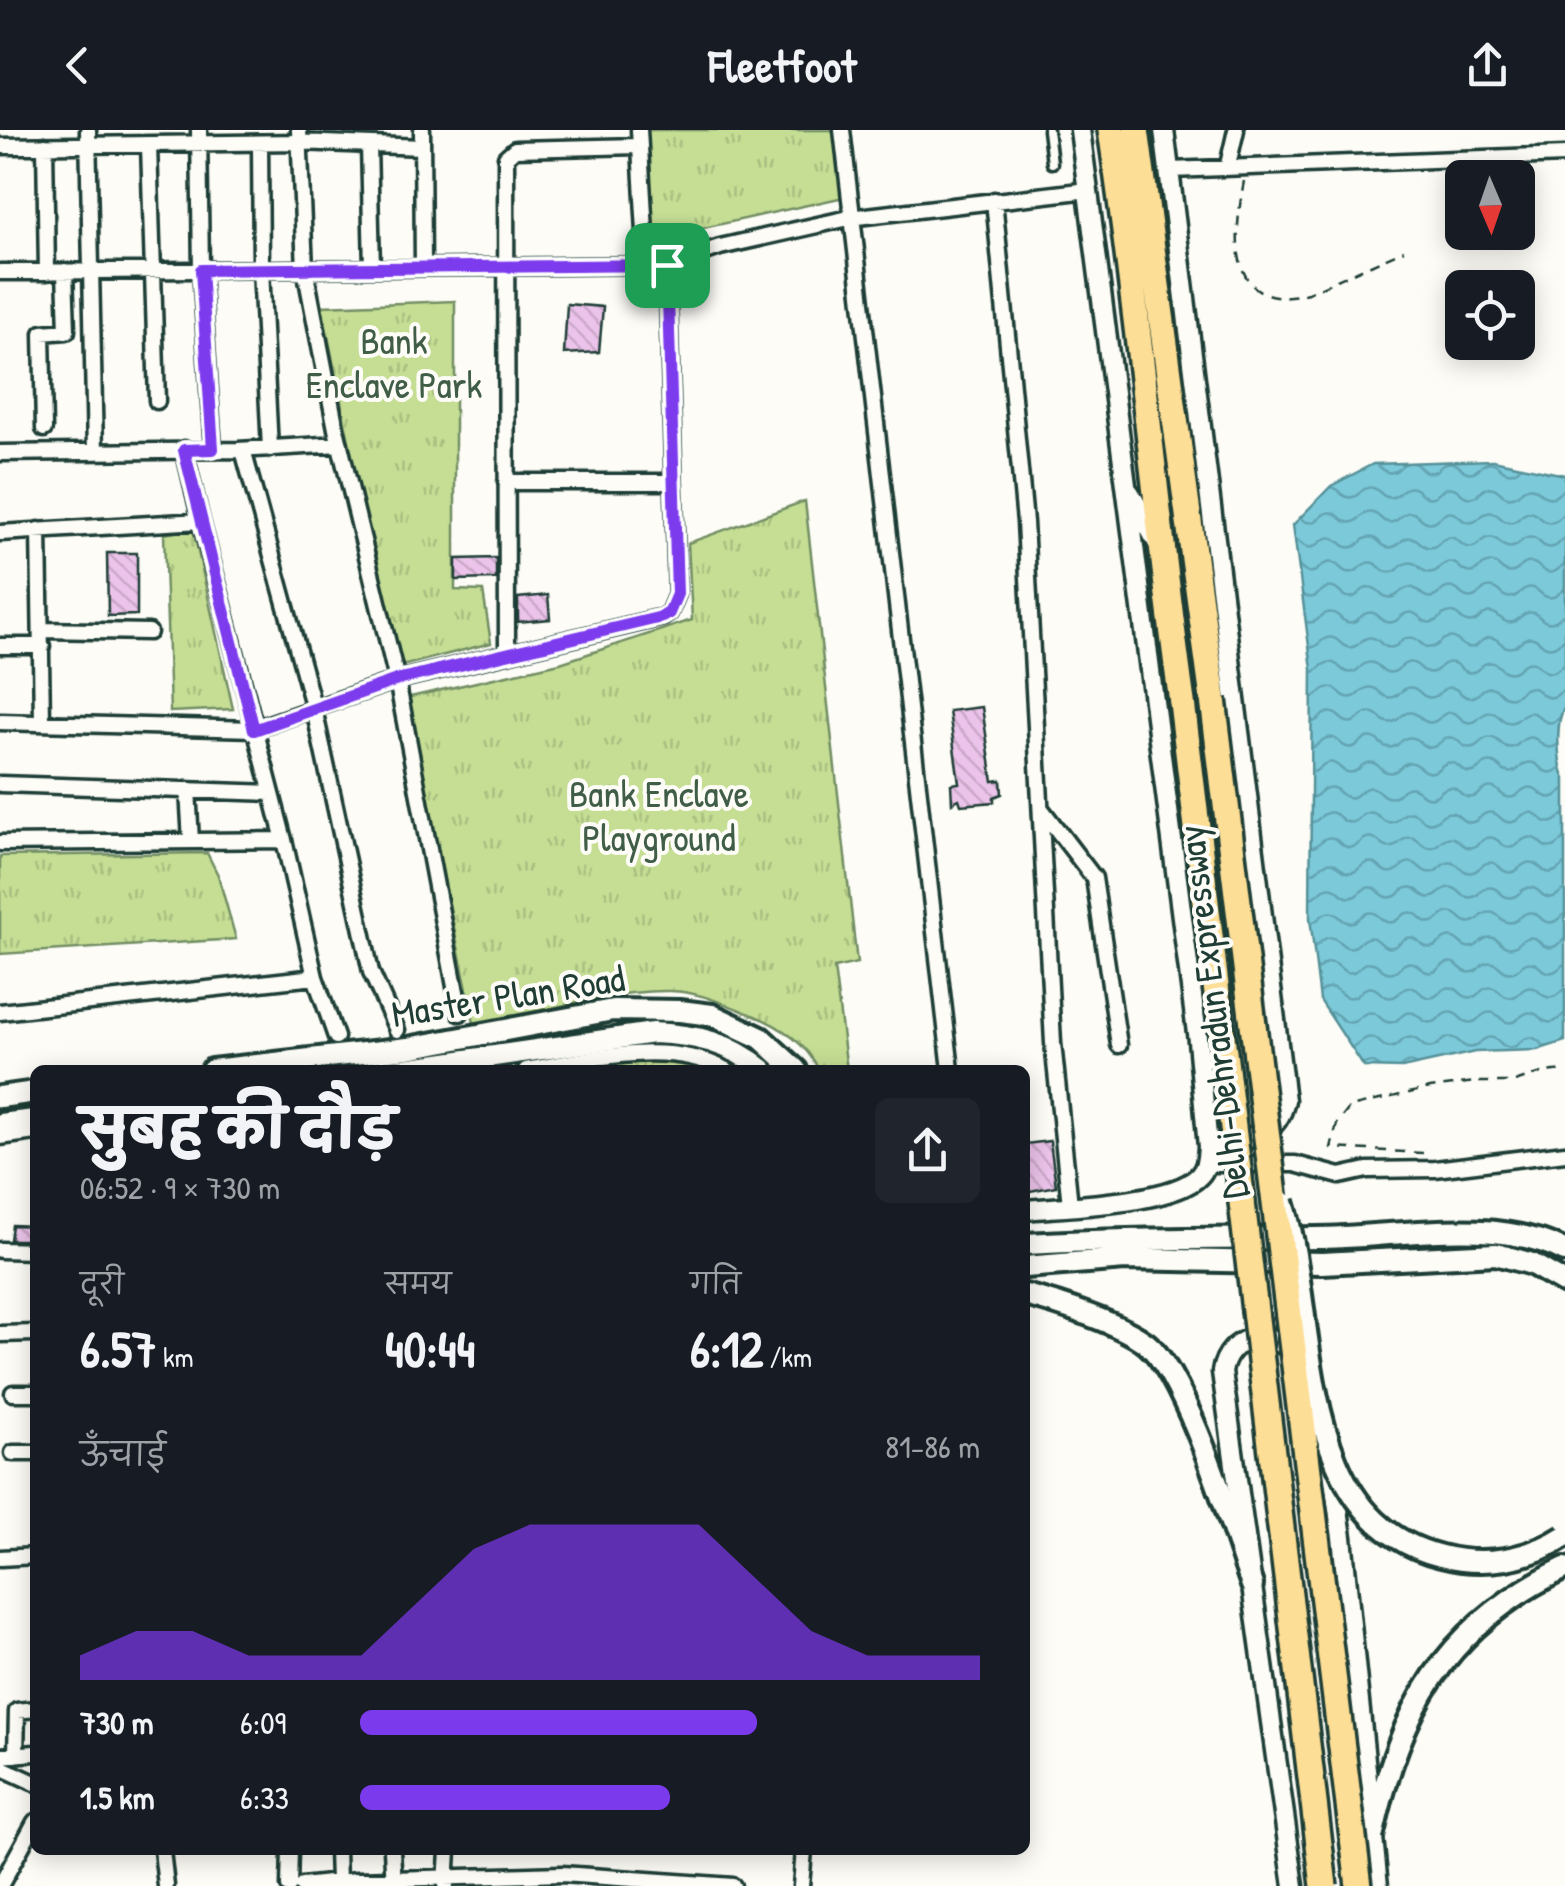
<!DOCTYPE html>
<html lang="hi">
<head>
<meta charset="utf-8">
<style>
	:root { --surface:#171b24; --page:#20242c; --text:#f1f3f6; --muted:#9ea1a6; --accent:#7c3aed }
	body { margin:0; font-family:"Patrick Hand","Playpen Sans Deva",sans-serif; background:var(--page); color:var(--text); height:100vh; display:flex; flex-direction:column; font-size:38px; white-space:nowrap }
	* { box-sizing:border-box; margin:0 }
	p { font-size:32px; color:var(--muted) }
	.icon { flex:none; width:55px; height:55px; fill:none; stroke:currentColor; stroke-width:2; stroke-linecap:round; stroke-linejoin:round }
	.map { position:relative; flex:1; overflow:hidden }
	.details { position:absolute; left:30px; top:935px; width:1000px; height:790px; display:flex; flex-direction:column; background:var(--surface); border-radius:15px; box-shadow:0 5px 25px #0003 }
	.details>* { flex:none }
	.needle { width:65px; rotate:178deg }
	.controls { position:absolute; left:1445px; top:30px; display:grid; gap:20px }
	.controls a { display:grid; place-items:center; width:90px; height:90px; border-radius:15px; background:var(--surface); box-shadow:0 5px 25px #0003; font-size:50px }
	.pin { position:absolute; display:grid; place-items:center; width:85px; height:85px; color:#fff; margin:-42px; border-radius:20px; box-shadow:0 5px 15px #0006 }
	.round { display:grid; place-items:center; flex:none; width:105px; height:105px; border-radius:15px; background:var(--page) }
	.summary { display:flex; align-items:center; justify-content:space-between; height:170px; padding:0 50px }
	h1 { font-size:55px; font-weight:800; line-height:75px }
	.metrics { display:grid; grid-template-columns:repeat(3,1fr); gap:15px; height:170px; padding:10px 50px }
	.metrics div { display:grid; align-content:center }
	.metrics b { font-size:50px; font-weight:800 }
	.metrics small { font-size:28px; font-weight:400 }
	.metrics p { font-size:28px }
	.chart { height:280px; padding:20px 50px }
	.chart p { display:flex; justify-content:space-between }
	.chart svg { width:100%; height:180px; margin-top:10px; fill:var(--accent); opacity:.7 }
	ul { padding:0 50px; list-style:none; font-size:32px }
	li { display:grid; grid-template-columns:160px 120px 1fr; align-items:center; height:75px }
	li i { height:25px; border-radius:12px; background:var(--accent) }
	header { display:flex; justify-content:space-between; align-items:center; height:130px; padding:0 50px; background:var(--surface); font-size:45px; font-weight:800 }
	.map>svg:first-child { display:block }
</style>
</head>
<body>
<header><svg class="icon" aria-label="back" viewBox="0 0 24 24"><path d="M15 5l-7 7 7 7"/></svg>Fleetfoot<svg class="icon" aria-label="share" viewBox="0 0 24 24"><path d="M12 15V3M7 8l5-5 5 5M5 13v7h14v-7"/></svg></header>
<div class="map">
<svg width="1565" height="1756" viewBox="0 0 1565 1756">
	<defs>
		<pattern id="park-tufts" width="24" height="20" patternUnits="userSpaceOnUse" patternTransform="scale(2.5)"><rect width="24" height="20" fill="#c5de94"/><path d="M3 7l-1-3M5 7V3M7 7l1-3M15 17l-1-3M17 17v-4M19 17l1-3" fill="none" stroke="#a9bf80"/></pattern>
		<pattern id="water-waves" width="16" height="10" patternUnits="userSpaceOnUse" patternTransform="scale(2.5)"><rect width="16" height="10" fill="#7bc9da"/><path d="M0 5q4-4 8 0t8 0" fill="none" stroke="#64a4b2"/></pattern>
		<pattern id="building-back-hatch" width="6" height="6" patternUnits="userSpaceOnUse" patternTransform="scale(2.5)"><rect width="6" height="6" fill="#ecc3ea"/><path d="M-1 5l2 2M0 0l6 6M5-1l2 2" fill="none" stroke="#caa8c9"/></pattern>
	</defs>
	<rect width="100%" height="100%" fill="#fdfcf7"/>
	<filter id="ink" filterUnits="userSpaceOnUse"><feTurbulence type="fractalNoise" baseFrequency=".01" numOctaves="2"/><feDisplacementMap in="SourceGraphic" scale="20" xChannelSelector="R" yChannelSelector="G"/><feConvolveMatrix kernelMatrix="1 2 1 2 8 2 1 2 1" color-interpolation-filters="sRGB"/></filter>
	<g filter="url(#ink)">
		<path fill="url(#park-tufts)" stroke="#728e64" stroke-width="2.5" d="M632,0h204l8,67 -204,45z
			M455,171v289l28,1 8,52 -97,25 -72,-362z
			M805,371l52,462 -23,5 13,102h-28c-14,-29 -40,-45 -69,-56 -25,-10 -53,-23 -80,-23 -66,-1 -132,22 -195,37l-69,-330 154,-35 132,-43 -4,-77z
			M193,399l40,180 -63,3 -6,-178z
			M207,723l11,22 18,64 -236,15v-98z
			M689,925l32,15h-141l5,-6z"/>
		<path fill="url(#water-waves)" stroke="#569198" stroke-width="2.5" d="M1493,330l72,15v231c-10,15 -8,55 0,73v262l-28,9 -62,2 -73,16 -38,-1 -44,-67 -10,-82 2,-249 -19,-144 38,-39 42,-22z"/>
		<path fill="url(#building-back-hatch)" stroke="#1f3d34" stroke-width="2.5" d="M567,174l36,3 -4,45 -35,2z
			M107,423h30v62l-29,1z
			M496,428v21l-40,1v-21z
			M548,465l2,24 -32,3v-24z
			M982,577l11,74 8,-1 1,14 -8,3v5l-33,3 -2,-6 -7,4 -1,-19 8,-1 -10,-72z
			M1050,1011l6,45 -31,6v-48z
			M12,1095l23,1v14h-25z"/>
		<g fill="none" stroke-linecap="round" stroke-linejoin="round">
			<g stroke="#1f3d34" stroke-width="15">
				<path id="service" d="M1048,0l4,33"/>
			</g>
			<g stroke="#1f3d34" stroke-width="21">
				<path id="minor" d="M88,0l7,322
					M199,0l2,140 12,179
					M299,0l6,139 31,160 61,251 63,333
					M422,0l1,137
					M639,0l8,136
					M842,0l109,940
					M260,13l1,126 9,180
					M45,15l2,127
					M149,15l8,256
					M369,15l3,123
					M0,16l299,-4 123,5
					M1228,35l8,-35
					M1170,40l395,-15
					M994,70l31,322 28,521 17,162
					M0,142l667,-7 53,-18 129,-29 240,-28
					M44,299l-2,-96 25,-2 -2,-60
					M184,319l17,72
					M243,320l71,259 57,263 26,58
					M0,323l238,-3 102,-6
					M506,352h167
					M39,400l3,191
					M0,403l201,-12 83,319 31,137 21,60
					M41,500l108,2
					M0,516h42
					M507,523l-1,-496 9,-8 125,-3
					M0,592l254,7 143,-49 266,-63 6,-4 8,-19 -10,-329
					M0,654l271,9
					M188,660l3,51
					M1042,680l52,68 25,167
					M0,713l284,-3
					M0,882l315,-35
					M526,940c63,-10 141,-32 200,0
					M0,1007l35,-5
					M1206,1034h89l45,12 27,-6 68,-1 130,-16
					M0,1120l35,1
					M0,1204l35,-1
					M13,1263h22
					M13,1323h22
					M0,1428l35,-2
					M16,1625l1,-44 18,-2
					M0,1626l35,-3
					M0,1637l35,16
					M162,1720l4,36
					M337,1720l1,31
					M392,1720l2,36
					M446,1755l2,-35
					M0,1756l35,-64
					M289,1756l1,-36
					M302,1756l55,-6 205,-6 171,12
					M801,1756l3,-36"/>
			</g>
			<g stroke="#1f3d34" stroke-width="25">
				<path id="tertiary" d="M1164,0l121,970c-8,40 -43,39 -77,47
					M1130,363l28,51
					M1025,1080c39,-4 148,-6 174,-34 8,-8 8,-18 9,-29l-10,-106 -118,-911
					M1330,1324l12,83 36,349
					M1294,1756l-72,-514c6,-37 50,-47 72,-17"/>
			</g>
			<g stroke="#1f3d34" stroke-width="28">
				<path id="secondary" d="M212,940l196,-22 205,-38 67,1 32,4 49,23 35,32
					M398,940l255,-37c43,2 76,9 110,37
					M0,967l35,-5
					M0,994l35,-4
					M1025,1114c97,-6 194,-5 291,-6 79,0 176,-24 249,13
					M1025,1137l100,-8 197,4 174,-9 36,10 33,19
					M1025,1165c32,8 97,29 122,49 39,31 86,187 105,241
					M1373,1703c28,-125 71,-207 192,-265"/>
			</g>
			<g stroke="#1f3d34" stroke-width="32">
				<path id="motorway" d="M1111,0c29,190 44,382 71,572
					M1136,0l77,569"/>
			</g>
			<path stroke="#1f3d34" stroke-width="2.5" stroke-dasharray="10 8" stroke-linecap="butt" d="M1244,51c-10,53 -19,133 64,112l96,-43
				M1423,1023l-92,-5 6,-24 13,-17 80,-19 45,-6h40l29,-10 21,-2"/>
			<use href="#service" stroke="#fdfcf7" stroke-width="8"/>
			<use href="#minor" stroke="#fdfcf7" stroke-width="14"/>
			<use href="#tertiary" stroke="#fdfcf7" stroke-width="18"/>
			<use href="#secondary" stroke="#fdfcf7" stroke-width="20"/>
			<use href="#motorway" stroke="#fdde96" stroke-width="25"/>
			<g stroke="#1f3d34" stroke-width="28" stroke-linecap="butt">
				<path id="secondary-bridge" d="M1283,1072c36,114 8,317 158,354 42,11 87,4 124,-20"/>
			</g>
			<g stroke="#1f3d34" stroke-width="32" stroke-linecap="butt">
				<path id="motorway-bridge" d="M1213,569l146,1187
					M1182,572l142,1184"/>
			</g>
			<use href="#secondary-bridge" stroke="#fdfcf7" stroke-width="20"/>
			<use href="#motorway-bridge" stroke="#fdde96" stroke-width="25"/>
		</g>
	</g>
	<g fill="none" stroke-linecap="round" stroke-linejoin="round" filter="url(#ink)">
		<g stroke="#fff" stroke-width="20">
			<path id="route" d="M667,135l10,329 -8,19 -7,4 -265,63 -143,50 -70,-280 29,-1 -12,-179z"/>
		</g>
		<use href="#route" stroke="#7c3aed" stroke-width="12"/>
	</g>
	<g text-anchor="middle" stroke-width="8" stroke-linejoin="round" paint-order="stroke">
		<g font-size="38" fill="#405d47" stroke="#fdfcf7">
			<text x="394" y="224">Bank<tspan x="394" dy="44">Enclave Park</tspan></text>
			<text x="659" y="677">Bank Enclave<tspan x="659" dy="44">Playground</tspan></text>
		</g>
		<g font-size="38" fill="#1f3d34" stroke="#fdfcf7">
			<text transform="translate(508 866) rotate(-9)" y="13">Master Plan Road</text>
			<text transform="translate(1213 882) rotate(-97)" y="13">Delhi-Dehradun Expressway</text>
		</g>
	</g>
</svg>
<div class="controls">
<a><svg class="needle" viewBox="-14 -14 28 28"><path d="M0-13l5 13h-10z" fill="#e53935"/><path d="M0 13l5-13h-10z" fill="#9ea1a6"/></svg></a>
<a><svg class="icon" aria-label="locate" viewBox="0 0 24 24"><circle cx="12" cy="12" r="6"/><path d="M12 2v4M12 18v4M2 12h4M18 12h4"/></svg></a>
</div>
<div class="pin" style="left:667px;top:135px;background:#1e9e55"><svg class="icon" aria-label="arrive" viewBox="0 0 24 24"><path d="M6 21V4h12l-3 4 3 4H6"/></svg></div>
<section class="details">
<div class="summary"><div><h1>सुबह की दौड़</h1><p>06:52 · 9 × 730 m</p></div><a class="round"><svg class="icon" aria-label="share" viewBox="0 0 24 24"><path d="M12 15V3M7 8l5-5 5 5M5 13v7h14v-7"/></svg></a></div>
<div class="metrics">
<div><p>दूरी</p><b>6.57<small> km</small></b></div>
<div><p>समय</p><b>40:44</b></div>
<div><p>गति</p><b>6:12<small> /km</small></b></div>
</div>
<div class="chart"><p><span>ऊँचाई</span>81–86 m</p>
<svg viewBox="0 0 160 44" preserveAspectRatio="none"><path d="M0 44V38L10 32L20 32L30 38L40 38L50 38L60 25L70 12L80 6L90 6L100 6L110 6L120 19L130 32L140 38L150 38L160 38V44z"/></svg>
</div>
<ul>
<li><b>730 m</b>6:09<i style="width:64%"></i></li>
<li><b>1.5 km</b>6:33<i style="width:50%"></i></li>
</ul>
</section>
</div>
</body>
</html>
